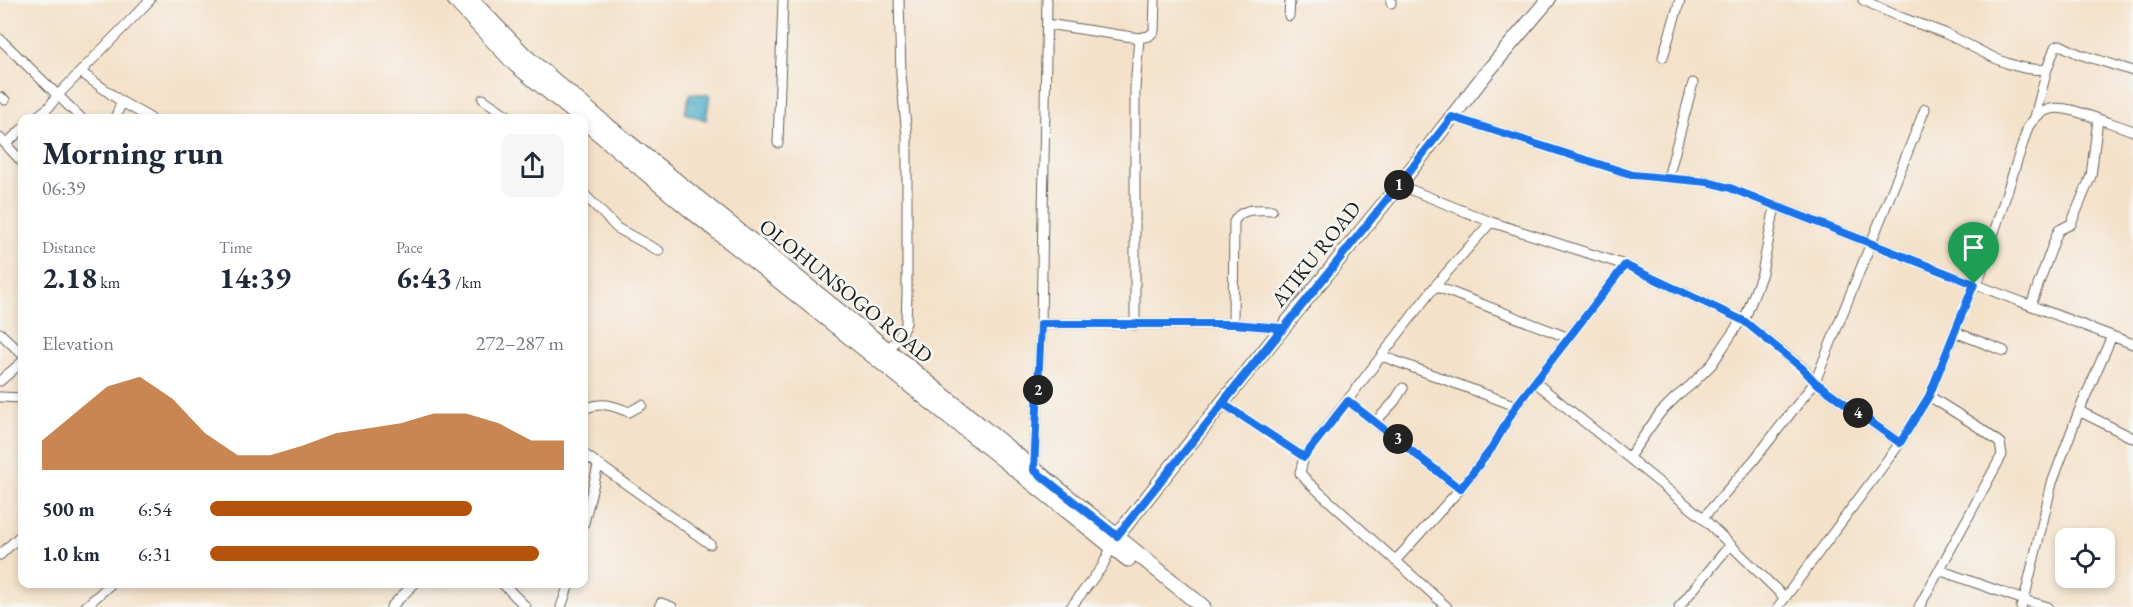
<!DOCTYPE html>
<html lang="en">
<head>
<meta charset="utf-8">
<style>
	:root { --surface:#fff; --page:#f6f6f7; --text:#1f2937; --muted:#747a83; --accent:#b45309 }
	body { margin:0; font-family:"EB Garamond",serif; background:var(--page); color:var(--text); height:100vh; display:flex; flex-direction:column; font-size:22px; white-space:nowrap }
	* { box-sizing:border-box; margin:0 }
	p { font-size:20px; color:var(--muted) }
	.icon { flex:none; width:33px; height:33px; fill:none; stroke:currentColor; stroke-width:2; stroke-linecap:round; stroke-linejoin:round }
	.map { position:relative; flex:1; overflow:hidden }
	.panel { position:absolute; left:18px; top:114px; width:570px; height:474px; display:flex; flex-direction:column; background:var(--surface); border-radius:12px; box-shadow:0 3px 9px #0003 }
	.panel>* { flex:none }
	.controls { position:absolute; left:2055px; top:528px; display:grid; gap:12px }
	.controls a { display:grid; place-items:center; width:60px; height:60px; border-radius:12px; background:var(--surface); box-shadow:0 3px 9px #0003; font-size:30px }
	.pin { position:absolute; display:grid; place-items:center; width:51px; height:51px; color:#fff; margin:-62px -26px; border-radius:50% 50% 50% 0; rotate:-45deg; box-shadow:0 0 6px #0007 }
	.pin .icon { rotate:45deg }
	.km { position:absolute; width:30px; height:30px; margin:-15px; border-radius:50%; background:#222; color:#fff; font-size:16px; line-height:30px; text-align:center }
	.round { display:grid; place-items:center; flex:none; width:63px; height:63px; border-radius:12px; background:var(--page) }
	.head { display:flex; align-items:center; justify-content:space-between; height:102px; padding:0 24px }
	h1 { font-size:33px; font-weight:700; line-height:45px }
	.figures { display:grid; grid-template-columns:repeat(3,1fr); gap:9px; height:102px; padding:6px 24px }
	.figures div { display:grid; align-content:center }
	.figures b { font-size:30px; font-weight:700 }
	.figures small { font-size:16px; font-weight:400 }
	.figures p { font-size:16px }
	.chart { height:168px; padding:12px 24px }
	.chart p { display:flex; justify-content:space-between }
	.chart svg { width:100%; height:108px; margin-top:6px; fill:var(--accent); opacity:.7 }
	ul { padding:0 24px; list-style:none; font-size:20px }
	li { display:grid; grid-template-columns:96px 72px 1fr; align-items:center; height:45px }
	li i { height:15px; border-radius:8px; background:var(--accent) }
	.map>svg:first-child { display:block }
</style>
</head>
<body>
<div class="map">
<svg width="2133" height="607" viewBox="0 0 2133 607">
	<defs>
		<pattern id="water-ripples" width="26" height="14" patternUnits="userSpaceOnUse" patternTransform="scale(1.5)"><rect width="26" height="14" fill="#47aac6"/><path d="M2 4q2-2 4 0t4 0M15 11q2-2 4 0t4 0" fill="none" stroke="#3a8aa0"/></pattern>
	</defs>
	<rect width="100%" height="100%" fill="#f6f6f2"/>
	<filter id="ink" filterUnits="userSpaceOnUse"><feTurbulence type="fractalNoise" baseFrequency=".0167" numOctaves="2"/><feDisplacementMap in="SourceGraphic" scale="12" xChannelSelector="R" yChannelSelector="G"/><feConvolveMatrix kernelMatrix="1 2 1 2 8 2 1 2 1" color-interpolation-filters="sRGB"/></filter>
	<filter id="wash" filterUnits="userSpaceOnUse"><feTurbulence type="fractalNoise" baseFrequency=".008" numOctaves="4" result="noise"/><feDisplacementMap in="SourceGraphic" scale="24" xChannelSelector="R" yChannelSelector="G"/><feGaussianBlur stdDeviation="1.35" result="paint"/><feColorMatrix in="noise" values="0 0 0 0 0 0 0 0 0 0 0 0 0 0 0 0 0 1.4 0 .05"/><feComposite in="paint" operator="in"/></filter>
	<g filter="url(#wash)">
		<rect width="100%" height="100%" fill="#f4e1c9"/>
		<path fill="url(#water-ripples)" stroke="#326371" stroke-width="1.5" d="M690,93l20,2 -4,25 -21,-7z"/>
	</g>
	<g filter="url(#ink)">
		<g fill="none" stroke-linecap="round" stroke-linejoin="round">
			<g stroke="#686159" stroke-width="11">
				<path id="street" d="M1863,0c14,6 28,14 42,19 14,5 26,9 39,14 33,14 66,40 103,36l8,-22 5,-2 19,9 54,17
					M1391,3v-3
					M1289,16l1,-16
					M1047,24l92,14
					M0,39l81,79
					M1663,57l17,-57
					M82,73l40,29 28,16
					M0,97l5,3
					M483,99l28,19
					M1452,117l181,58 75,7 22,6 244,96 159,60
					M2035,117l12,-48
					M35,118l14,-11 8,-11 93,-96
					M115,118l7,-16
					M0,138l22,24
					M778,143l5,-143
					M6,144l16,-15
					M1668,178l25,-95
					M1399,185l92,37 134,43 119,56 58,46 13,15 85,61
					M584,194l33,34 42,23
					M1977,285l51,-158c18,-28 39,-19 65,-10 14,5 27,9 40,14
					M1435,286l134,52
					M2031,305l25,-69 3,-6 12,-6 20,-48 7,-57
					M1744,321l18,-48 13,-67
					M1041,324h192l50,4
					M1233,324l1,-102c7,-15 23,-12 38,-12
					M1135,325v-237l4,-50 10,-2 5,-5 1,-31
					M1955,332l49,19
					M0,333l22,21
					M887,350l11,-11 8,-16 1,-29v-158l-6,-61 -2,-75
					M1382,356l134,50
					M0,381l22,-19
					M1535,382l168,136 82,80
					M0,397l22,1
					M1348,401l112,88
					M1222,403l82,54 -4,16 8,9 139,125
					M586,408c19,-6 25,-3 43,4l13,-7
					M2079,411l54,27
					M1376,421l18,-19 9,-14
					M584,454l126,90
					M1304,457l131,-171 56,-64
					M1629,457l31,-44 16,-16 15,-12 21,-21 29,-44
					M1034,470l7,-146 6,-324
					M1703,518l51,-58 61,-78 110,-273
					M584,523l14,-57
					M0,555l22,-21
					M1395,561l65,-72 32,-41 24,-42 109,-141
					M1939,570l85,30 28,-117 27,-72 33,-75
					M503,584l23,23
					M85,607l26,-23
					M391,607l23,-23
					M561,607l8,-23
					M659,607l2,-4 11,4
					M1071,607l31,-40 10,-21
					M1679,607l51,-62
					M1778,607l122,-164 29,-47 45,-112
					M1919,607l83,-152 -2,-12 -20,-15 -51,-32
					M2021,607l3,-7 24,7"/>
			</g>
			<g stroke="#686159" stroke-width="16">
				<path id="secondary" d="M1113,544l4,-8 105,-133 177,-218 84,-108 65,-77"/>
			</g>
			<g stroke="#686159" stroke-width="17">
				<path id="primary" d="M455,0l61,65 65,53
					M471,0l54,56 79,67 301,241 298,243
					M584,121l105,88 439,350"/>
			</g>
			<use href="#street" stroke="#fff" stroke-width="9"/>
			<use href="#secondary" stroke="#fff" stroke-width="14"/>
			<use href="#primary" stroke="#fff" stroke-width="15"/>
		</g>
	</g>
	<g fill="none" stroke-linecap="round" stroke-linejoin="round" filter="url(#ink)">
		<g stroke="#fff" stroke-width="12">
			<path id="route" d="M1974,284l-244,-96 -22,-6 -75,-7 -181,-58c-110,141 -224,279 -335,419l-83,-66 7,-146h192l49,4 -60,75 82,54 44,-56 112,88 32,-41 24,-42 109,-141 119,56 58,47 13,14 85,61 29,-47 45,-112"/>
		</g>
		<use href="#route" stroke="#1a73e8" stroke-width="8"/>
	</g>
	<g text-anchor="middle" stroke-width="5" stroke-linejoin="round" paint-order="stroke">
		<g font-size="21" fill="#1c1c1c" stroke="#f6f6f2">
			<text transform="translate(1316 254) rotate(-51)" y="7">ATIKU ROAD</text>
			<text transform="translate(846 291) rotate(39)" y="7">OLOHUNSOGO ROAD</text>
		</g>
	</g>
</svg>
<div class="controls">
<a><svg class="icon" aria-label="locate" viewBox="0 0 24 24"><circle cx="12" cy="12" r="6"/><path d="M12 2v4M12 18v4M2 12h4M18 12h4"/></svg></a>
</div>
<div class="pin" style="left:1974px;top:284px;background:#1e9e55"><svg class="icon" aria-label="arrive" viewBox="0 0 24 24"><path d="M6 21V4h12l-3 4 3 4H6"/></svg></div>
<b class="km" style="left:1399px;top:185px">1</b>
<b class="km" style="left:1038px;top:390px">2</b>
<b class="km" style="left:1398px;top:439px">3</b>
<b class="km" style="left:1858px;top:413px">4</b>
<section class="panel">
<div class="head"><div><h1>Morning run</h1><p>06:39</p></div><a class="round"><svg class="icon" aria-label="share" viewBox="0 0 24 24"><path d="M12 15V3M7 8l5-5 5 5M5 13v7h14v-7"/></svg></a></div>
<div class="figures">
<div><p>Distance</p><b>2.18<small> km</small></b></div>
<div><p>Time</p><b>14:39</b></div>
<div><p>Pace</p><b>6:43<small> /km</small></b></div>
</div>
<div class="chart"><p><span>Elevation</span>272–287 m</p>
<svg viewBox="0 0 160 44" preserveAspectRatio="none"><path d="M0 44V32L10 21L20 10L30 6L40 15L50 29L60 38L70 38L80 34L90 29L100 27L110 25L120 21L130 21L140 25L150 32L160 32V44z"/></svg>
</div>
<ul>
<li><b>500 m</b>6:54<i style="width:74%"></i></li>
<li><b>1.0 km</b>6:31<i style="width:93%"></i></li>
</ul>
</section>
</div>
</body>
</html>
